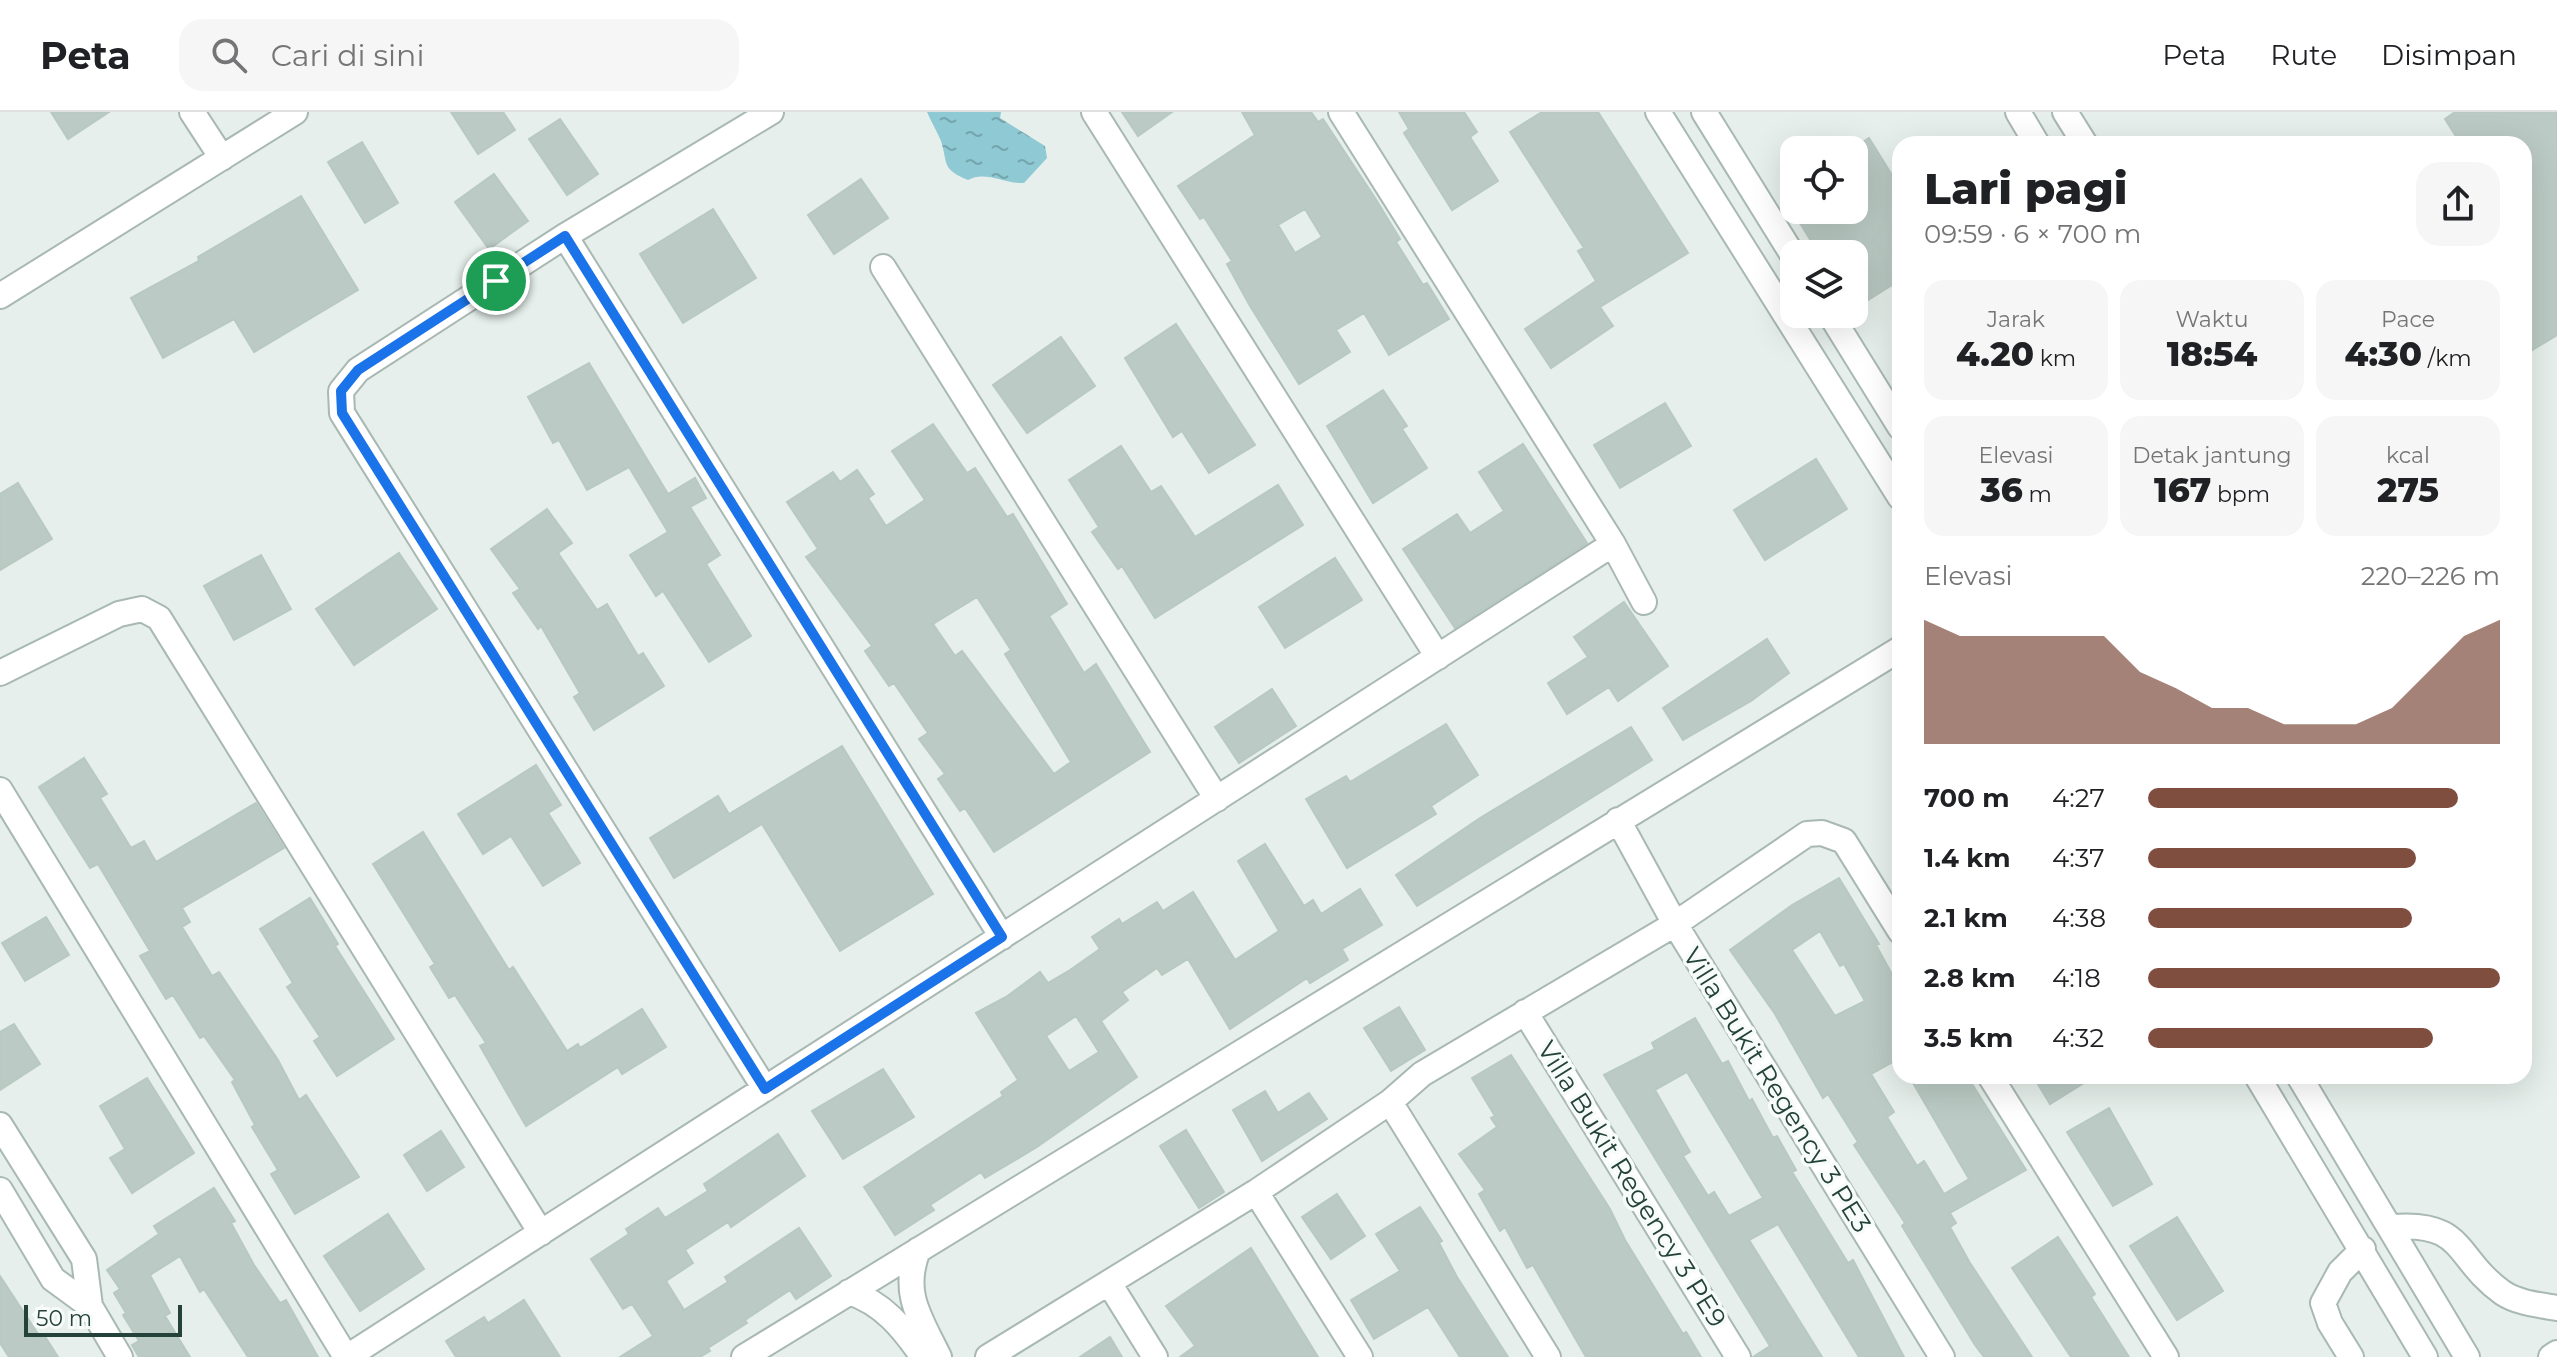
<!DOCTYPE html>
<html lang="id">
<head>
<meta charset="utf-8">
<style>
	:root { --surface:#fff; --page:#f6f6f6; --text:#202124; --muted:#757577; --line:#e0e0e0; --accent:#7f4e3f }
	body { margin:0; font-family:Montserrat,sans-serif; background:var(--page); color:var(--text); height:100vh; display:flex; flex-direction:column; font-size:30px; white-space:nowrap }
	* { box-sizing:border-box; margin:0 }
	p { font-size:26px; color:var(--muted) }
	.icon { flex:none; width:44px; height:44px; fill:none; stroke:currentColor; stroke-width:2; stroke-linecap:round; stroke-linejoin:round }
	.map { position:relative; flex:1; overflow:hidden }
	.panel { position:absolute; left:1892px; top:24px; width:640px; height:948px; display:flex; flex-direction:column; background:var(--surface); border-radius:24px; box-shadow:0 8px 32px #0002 }
	.panel>* { flex:none }
	.fabs { position:absolute; left:1780px; top:24px; display:grid; gap:16px }
	.fabs a { display:grid; place-items:center; width:88px; height:88px; border-radius:16px; background:var(--surface); box-shadow:0 8px 32px #0002; font-size:40px }
	.scale { position:absolute; left:24px; bottom:20px; width:158px; box-sizing:border-box; padding-left:8px; border:4px solid #24423a; border-top:0; font-size:22px; line-height:28px; white-space:nowrap; color:#24423a; -webkit-text-stroke:6px #f7fbf9; paint-order:stroke }
	.pin { position:absolute; display:grid; place-items:center; width:68px; height:68px; color:#fff; margin:-34px; border:4px solid #fff; border-radius:50%; box-shadow:0 2px 8px #0007 }
	.round { display:grid; place-items:center; flex:none; width:84px; height:84px; border-radius:24px; background:var(--page) }
	.headline { display:flex; align-items:center; justify-content:space-between; height:136px; padding:0 32px }
	h1 { font-size:44px; font-weight:800; line-height:60px }
	.figures { display:grid; grid-template-columns:repeat(3,1fr); gap:12px; height:136px; padding:8px 32px }
	.figures div { display:grid; align-content:center; border-radius:20px; background:var(--page); text-align:center }
	.figures b { font-size:34px; font-weight:800 }
	.figures small { font-size:22px; font-weight:400 }
	.figures p { font-size:22px }
	.chart { height:224px; padding:16px 32px }
	.chart p { display:flex; justify-content:space-between }
	.chart svg { width:100%; height:144px; margin-top:8px; fill:var(--accent); opacity:.7 }
	ul { padding:0 32px; list-style:none; font-size:26px }
	li { display:grid; grid-template-columns:128px 96px 1fr; align-items:center; height:60px }
	li i { height:20px; border-radius:10px; background:var(--accent) }
	header { display:flex; align-items:center; gap:48px; box-sizing:border-box; height:112px; padding:0 40px; background:var(--surface); border-bottom:2px solid var(--line) }
	header strong { font-size:38px }
	nav { display:flex; gap:44px; margin-inline-start:auto; font-size:28px }
	.search { width:560px; height:72px; background:var(--page); display:flex; align-items:center; gap:20px; box-sizing:border-box; padding:0 28px; border-radius:24px; color:var(--muted); font-size:30px }
	.map>svg:first-child { display:block }
</style>
</head>
<body>
<header>
<strong>Peta</strong>
<div class="search"><svg class="icon" aria-label="search" viewBox="0 0 24 24"><circle cx="10" cy="10" r="6"/><path d="M15 15l6 6"/></svg>Cari di sini</div>
<nav><a>Peta</a><a>Rute</a><a>Disimpan</a></nav>
</header>
<div class="map">
<svg width="2557" height="1245" viewBox="0 0 2557 1245">
	<defs>
		<pattern id="water-ripples" width="26" height="14" patternUnits="userSpaceOnUse" patternTransform="scale(2)"><rect width="26" height="14" fill="#8ec9d4"/><path d="M2 4q2-2 4 0t4 0M15 11q2-2 4 0t4 0" fill="none" stroke="#74a5ad"/></pattern>
	</defs>
	<rect width="100%" height="100%" fill="#e6efeb"/>
	<path fill="url(#water-ripples)" d="M927,0h74l-1,6 45,28 2,12 -23,25c-19,1 -39,-13 -56,-3 -27,-11 -20,-17 -27,-39 -4,-10 -10,-19 -14,-29z"/>
	<path fill="#bbcac4" stroke="#b8c9c2" stroke-width="2" fill-rule="evenodd" d="M51,0h58l-41,27z
		M451,0h52l12,18 -37,24z
		M1122,0h50l-34,24z
		M1242,0h69l7,10 5,-3 52,79 25,41 -4,3 27,43 4,-2 22,36 -60,36 -25,-42 -28,17 14,22 -51,32 -49,-78 -23,-42 5,-3 -28,-44 -4,2 -22,-33 77,-51zM1305,97l17,28 -27,16 -17,-28z
		M1399,0h65l13,20 -7,5 28,44 -46,29 -48,-77 5,-4z
		M1542,0h56l90,141 -88,54 13,19 -62,42 -26,-39 71,-48 -18,-30 6,-3 -74,-116z
		M2455,0h102v223l-33,20v-211h-63l-16,-25z
		M560,7l38,55 -31,21 -38,-56z
		M1869,26l31,50v92l-46,29v-55h-35l-27,-44h62v-62z
		M362,30l36,61 -33,20 -37,-61z
		M494,62l34,47 -39,28 -34,-47z
		M861,67l27,39 -54,36 -26,-39z
		M301,84l57,94 -104,62 -20,-33 -71,39 -32,-60 68,-37 -1,-4z
		M713,97l43,69 -73,45 -43,-69z
		M1176,212l79,121 -46,28 -27,-42 -9,6 -48,-79z
		M1061,225l34,49 -68,47 -34,-48z
		M589,251l79,131 27,-16 11,20 -16,9 30,48 -14,9 45,72 -42,26 -46,-71 -7,5 -26,-41 38,-23 -39,-65 -42,23 -28,-50 -6,3 -25,-46z
		M1383,278l24,36 -5,3 25,39 -54,35 -46,-77z
		M1665,291l26,43 -71,42 -26,-43z
		M933,312l34,49 8,-5 32,49 6,-3 54,90 -18,12 35,57 12,-9 54,88 -156,100 -29,-44 -5,3 -22,-32 7,-5 -26,-35 9,-6 -34,-50 -5,3 -24,-35 7,-5 -66,-89 12,-8 -31,-47 46,-30 7,10 17,-12 17,24 -6,4 18,28 39,-26 -33,-49zM977,485l34,53 -6,4 66,108 -17,12 -92,-123 -7,5 -22,-32z
		M1523,332l64,99 -132,85 -52,-79 54,-35 13,19 34,-22 -25,-39z
		M1121,334l30,46 10,-6 34,51 83,-52 25,40 -148,93 -33,-52 -4,3 -26,-37 7,-5 -30,-47z
		M1816,347l31,50 -82,51 -31,-50z
		M18,371l34,56 -52,31v-76z
		M547,397l25,34 -14,10 39,57 10,-6 31,52 5,-3 21,33 -70,44 -20,-33 6,-4 -39,-67 -3,3 -25,-36 7,-4 -29,-40z
		M399,441l38,56 -83,56 -38,-56z
		M261,443l30,54 -57,31 -30,-54z
		M1335,446l27,42 -77,48 -26,-41z
		M1624,490l44,64 -50,35 -9,-14 -42,27 -19,-31 40,-26 -14,-20z
		M1767,527l22,34 -38,28 -68,39 -20,-32z
		M1272,577l24,37 -57,37 -24,-36z
		M1446,612l32,51 -47,31 5,8 -89,54 -41,-69 40,-23 4,6z
		M1631,615l21,33 -235,146 -21,-31 84,-57z
		M842,634l91,148 -93,57 -78,-127 -88,54 -24,-40 68,-42 11,18z
		M84,646l23,36 -7,4 31,50 13,-7 12,21 100,-59 28,45 -102,60 8,14 -8,5 30,49 7,-4 59,88 21,40 7,-5 53,82 -64,37 -24,-40 7,-4 -26,-43 3,-2 -23,-43 3,-2 -31,-44 -4,2 -27,-43 -7,4 -26,-43 10,-5 -52,-87 -8,4 -51,-81z
		M536,653l25,40 -13,8 32,50 -37,23 -32,-50 -28,18 -25,-40z
		M423,720l86,138 4,-3 54,84 11,-7 2,4 62,-39 24,38 -44,27 -4,-7 -92,59 -46,-80 6,-3 -31,-48 -6,3 -19,-31 5,-3 -62,-100z
		M1265,732l39,62 9,-6 8,14 39,-25 22,36 -40,24 6,11 -38,23 -3,-5 -77,51 -42,-70 -26,16 -5,-7 -35,24 6,8 -27,21 36,56 -100,70 -52,31 -4,-6 -51,33 4,5 -39,25 -31,-48 139,-91 -2,-4 17,-12 -42,-67 30,-16 34,-25 8,11 22,-13 30,-21 -8,-12 27,-18 3,5 35,-22 6,9 30,-19 42,68 44,-29 -41,-70zM1076,904l23,36 -30,19 -23,-35z
		M1839,766l40,66 -3,1 24,44v69l-29,16 23,38 -7,5 30,49 7,-5 20,33 25,-15 -60,-103h58l59,94 -76,43 6,10 -6,4 20,36 62,94h-48l-9,-12 -73,-119 3,-3 -51,-78 4,-3 -30,-48 -5,4 -48,-84 -45,-64 62,-45zM1820,819l20,35 4,-2 21,37 -30,15 -43,-66z
		M310,786l28,46 -3,2 59,93 -57,37 -23,-35 6,-4 -33,-50 6,-4 -33,-54z
		M46,805l23,38 -44,26 -23,-38z
		M1399,895l26,43 -34,21 -27,-43z
		M1695,906l27,46 6,-3 21,40 3,-2 21,39 4,-2 19,34 -4,2 56,91 5,-3 51,97h-45l-81,-133 -29,16 73,117h-69l17,-11 -166,-271 51,-26 -3,-6zM1687,960l76,126 -34,18 -15,-24 -6,4 -25,-40 7,-4 -35,-62z
		M14,912l26,40 -40,26v-58z
		M1511,943l99,154 15,31 58,94 3,-2 15,25h-115l-53,-92 -6,3 -22,-41 -5,4 -21,-37 6,-4 -26,-36 38,-27 -6,-9 4,-2 -23,-38z
		M883,957l31,48 -71,42 -31,-48z
		M2033,964h62l-45,28z
		M147,966l47,75 -62,40 -22,-35 15,-9 -25,-43z
		M1265,979l13,22 31,-20 18,26 -65,42 -29,-51z
		M2109,996l43,76 -39,22 -46,-74z
		M1186,1018l38,62 -25,16 -39,-62z
		M441,1019l23,36 -37,24 -23,-36z
		M778,1022l27,42 -74,51 -3,-5 -43,28 8,13 -27,18 18,29 44,-28 -3,-5 74,-49 32,48 -35,23 -6,-9 -45,30 2,3 -39,25 2,3 -10,6h-80l33,-21 -21,-32 -9,5 -32,-50 38,-25 -3,-5 32,-21 7,10 43,-27 -4,-7z
		M214,1076l21,33 -4,2 23,42 26,38 6,-3 32,57h-70l-44,-68 -4,3 -20,-36 -30,19 20,38 -5,3 25,41h-51l-7,-12 7,-4 -16,-26 3,-2 -12,-20 6,-4 -13,-19 52,-36 -5,-8z
		M1337,1082l28,42 -34,23 -29,-42z
		M1420,1095l22,34 -3,2 18,34 51,80h-48l-32,-50 -54,32 -23,-39 49,-29 -24,-37z
		M388,1102l36,55 -64,42 -36,-55z
		M2177,1105l46,74 -46,29 -47,-74z
		M2058,1125l37,57 -4,3 38,60h-58l-59,-89z
		M1251,1136l67,109h-138l15,-11 -29,-40z
		M0,1164l40,61 4,-2 14,22h-49l-9,-14z
		M524,1188l36,57h-104l-10,-16 38,-24 4,6z
		M1110,1225l12,20h-42z"/>
	<g fill="none" stroke-linecap="round" stroke-linejoin="round">
		<g stroke="#a8b8b2" stroke-width="28">
			<path id="minor" d="M192,0l30,46
				M1094,0l344,545
				M1341,0l272,432 31,58
				M1658,0l242,385
				M1704,0l90,145
				M2018,0l19,32
				M2065,0l20,32
				M565,124l437,701
				M883,155l334,532
				M0,184l295,-184
				M1830,202l70,113
				M0,561l119,-59 23,-5 17,9 382,615
				M0,678l346,567
				M1618,708l57,104 267,433
				M1525,900l213,345
				M1990,964l176,281
				M2257,964l168,281
				M2299,964l168,281
				M765,977l-423,-676 -1,-22 17,-21 207,-134 206,-124
				M1390,990l158,255
				M0,1013l84,134 6,47
				M0,1078l53,89 37,27 30,51
				M1256,1080l104,165
				M2392,1115c74,-6 62,31 111,66 15,10 37,12 54,15
				M918,1138c-17,43 2,68 21,107
				M1109,1171l46,74
				M849,1180c34,11 54,36 74,65
				M347,1245l1266,-813
				M744,1245l1156,-708
				M988,1245l268,-165 134,-90 32,-28 253,-150 132,-90 15,-1 22,8 56,90
				M2351,1245l-21,-34 -7,-20 17,-31 23,-23
				M2551,1245l6,-4"/>
		</g>
		<use href="#minor" stroke="#fff" stroke-width="24"/>
	</g>
	<g fill="none" stroke-linecap="round" stroke-linejoin="round">
		<g stroke="#fff" stroke-width="16">
			<path id="route" d="M565,124l437,701 -237,152 -423,-676 -1,-22 17,-21z"/>
		</g>
		<use href="#route" stroke="#1a73e8" stroke-width="10"/>
	</g>
	<g text-anchor="middle" stroke-width="7" stroke-linejoin="round" paint-order="stroke">
		<g font-size="26" fill="#24423a" stroke="#f7fbf9">
			<text transform="translate(1777 978) rotate(58)" y="9">Villa Bukit Regency 3 PE3</text>
			<text transform="translate(1632 1072) rotate(58)" y="9">Villa Bukit Regency 3 PE9</text>
		</g>
	</g>
</svg>
<div class="fabs">
<a><svg class="icon" aria-label="locate" viewBox="0 0 24 24"><circle cx="12" cy="12" r="6"/><path d="M12 2v4M12 18v4M2 12h4M18 12h4"/></svg></a>
<a><svg class="icon" aria-label="layers" viewBox="0 0 24 24"><path d="M12 4l9 5-9 5-9-5zM3 14l9 5 9-5"/></svg></a>
</div>
<div class="scale">50 m</div>
<div class="pin" style="left:496px;top:169px;background:#1e9e55"><svg class="icon" aria-label="arrive" viewBox="0 0 24 24"><path d="M6 21V4h12l-3 4 3 4H6"/></svg></div>
<section class="panel">
<div class="headline"><div><h1>Lari pagi</h1><p>09:59 · 6 × 700 m</p></div><a class="round"><svg class="icon" aria-label="share" viewBox="0 0 24 24"><path d="M12 15V3M7 8l5-5 5 5M5 13v7h14v-7"/></svg></a></div>
<div class="figures">
<div><p>Jarak</p><b>4.20<small> km</small></b></div>
<div><p>Waktu</p><b>18:54</b></div>
<div><p>Pace</p><b>4:30<small> /km</small></b></div>
</div>
<div class="figures">
<div><p>Elevasi</p><b>36<small> m</small></b></div>
<div><p>Detak jantung</p><b>167<small> bpm</small></b></div>
<div><p>kcal</p><b>275</b></div>
</div>
<div class="chart"><p><span>Elevasi</span>220–226 m</p>
<svg viewBox="0 0 160 44" preserveAspectRatio="none"><path d="M0 44V6L10 11L20 11L30 11L40 11L50 11L60 22L70 27L80 33L90 33L100 38L110 38L120 38L130 33L140 22L150 11L160 6V44z"/></svg>
</div>
<ul>
<li><b>700 m</b>4:27<i style="width:88%"></i></li>
<li><b>1.4 km</b>4:37<i style="width:76%"></i></li>
<li><b>2.1 km</b>4:38<i style="width:75%"></i></li>
<li><b>2.8 km</b>4:18<i style="width:100%"></i></li>
<li><b>3.5 km</b>4:32<i style="width:81%"></i></li>
</ul>
</section>
</div>
</body>
</html>
